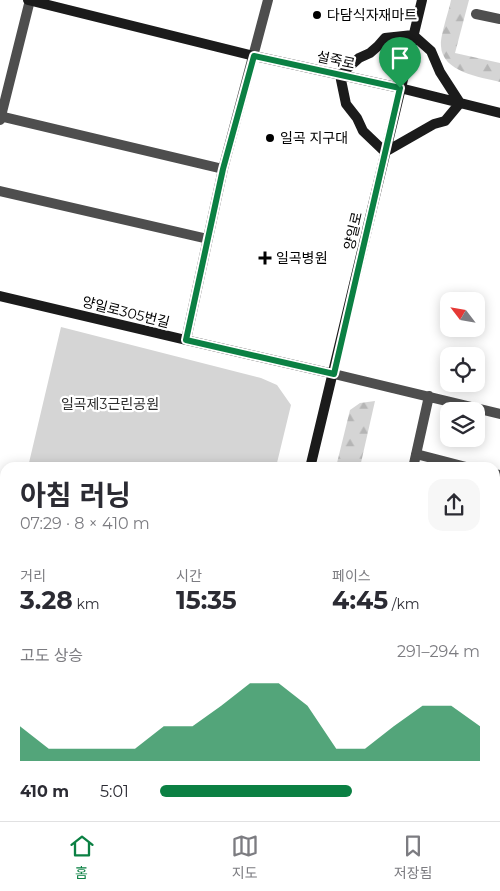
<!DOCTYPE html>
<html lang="ko">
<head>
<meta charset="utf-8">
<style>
	:root { --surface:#fff; --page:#f7f7f7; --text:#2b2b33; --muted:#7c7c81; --line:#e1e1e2; --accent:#0b8043 }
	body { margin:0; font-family:Montserrat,"Noto Sans KR",sans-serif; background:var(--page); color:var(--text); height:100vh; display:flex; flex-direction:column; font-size:19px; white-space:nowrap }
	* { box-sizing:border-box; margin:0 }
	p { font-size:16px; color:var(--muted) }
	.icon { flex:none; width:28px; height:28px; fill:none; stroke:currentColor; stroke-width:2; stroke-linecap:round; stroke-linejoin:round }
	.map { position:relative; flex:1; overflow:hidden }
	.side { position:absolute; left:0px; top:462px; width:500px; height:359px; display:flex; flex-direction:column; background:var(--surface); border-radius:15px 15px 0 0; box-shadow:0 2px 12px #0003 }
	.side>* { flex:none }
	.needle { width:32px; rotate:301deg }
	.controls { position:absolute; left:440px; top:292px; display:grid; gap:10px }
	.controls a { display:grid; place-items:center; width:45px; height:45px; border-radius:10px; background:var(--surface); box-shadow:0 2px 12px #0003; font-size:25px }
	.pin { position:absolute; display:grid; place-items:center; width:42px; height:42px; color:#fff; margin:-51px -21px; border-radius:50% 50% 50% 0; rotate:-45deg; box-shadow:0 0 5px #0007 }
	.pin .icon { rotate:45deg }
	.round { display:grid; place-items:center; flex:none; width:52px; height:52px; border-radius:15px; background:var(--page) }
	.summary { display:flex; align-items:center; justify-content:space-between; height:85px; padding:0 20px }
	h1 { font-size:28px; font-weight:700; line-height:38px }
	.metrics { display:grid; grid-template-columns:repeat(3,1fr); gap:8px; height:85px; padding:5px 20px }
	.metrics div { display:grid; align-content:center }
	.metrics b { font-size:25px; font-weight:700 }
	.metrics small { font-size:14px; font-weight:400 }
	.metrics p { font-size:14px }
	.chart { height:140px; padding:10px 20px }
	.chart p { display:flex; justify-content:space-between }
	.chart svg { width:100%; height:90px; margin-top:5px; fill:var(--accent); opacity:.7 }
	ul { padding:0 20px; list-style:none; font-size:16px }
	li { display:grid; grid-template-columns:80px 60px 1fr; align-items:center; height:38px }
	li i { height:12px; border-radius:6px; background:var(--accent) }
	.tabs { display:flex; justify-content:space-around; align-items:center; height:70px; border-top:1px solid var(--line); background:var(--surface); font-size:14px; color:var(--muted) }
	.tabs a { display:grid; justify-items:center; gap:2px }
	.tabs .active { color:var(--accent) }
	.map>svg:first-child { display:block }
</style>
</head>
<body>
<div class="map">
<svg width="500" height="821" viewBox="0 0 500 821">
	<defs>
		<pattern id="forest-firs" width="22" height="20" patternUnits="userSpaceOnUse" patternTransform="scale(1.25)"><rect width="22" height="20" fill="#d5d5d5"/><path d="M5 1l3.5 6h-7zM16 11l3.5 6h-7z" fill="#b5b5b5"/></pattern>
	</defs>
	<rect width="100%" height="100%" fill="#fff"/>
	<path fill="url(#forest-firs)" d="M451,0h18l-14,53 45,10v19c-20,-5 -58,-10 -59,-36 -1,-10 8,-35 10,-46z
		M375,401l-15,66h-24l14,-57 10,-7z"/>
	<path fill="#d5d5d5" d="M61,327l200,51 16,7 14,20 -15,62h-248z
		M83,816h107l-1,5h-108z"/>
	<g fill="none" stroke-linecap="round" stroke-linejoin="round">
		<path stroke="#4e4e4e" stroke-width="10" d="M476,14l24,5
			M0,116l223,53
			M0,120l30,-120
			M0,191l208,48
			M186,340l37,-171 45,-169
			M334,374l166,40
			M416,454l54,14
			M413,468l16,-72
			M495,474l5,1
			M495,561l5,1
			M495,645l5,1
			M495,739l5,2
			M495,803l5,2
			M390,816l9,5
			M330,821l1,-5"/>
		<path stroke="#1b1b1b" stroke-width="10" d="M28,0l226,56 146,32 100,25
			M413,35l18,16 9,21 20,31
			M340,75l6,29 11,14 6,13 22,21
			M340,75l19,-17 11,-5 8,-7 7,-8 28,-3
			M385,152l49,-28 11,-3 15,-18
			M0,296l186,44 148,34
			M310,468l112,-468
			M223,821l1,-5"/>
	</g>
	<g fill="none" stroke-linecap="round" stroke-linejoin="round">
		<g stroke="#fff" stroke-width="10">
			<path id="route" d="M254,56l146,32 -66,286 -148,-34 37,-171z"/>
		</g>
		<use href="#route" stroke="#0b8043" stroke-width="6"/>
	</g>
	<g fill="#000" stroke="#fff" stroke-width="2">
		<circle cx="317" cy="15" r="5"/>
		<circle cx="270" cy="138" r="5"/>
		<path d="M262.5 250.5h5v5h5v5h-5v5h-5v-5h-5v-5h5z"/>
	</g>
	<g text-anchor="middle" stroke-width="4.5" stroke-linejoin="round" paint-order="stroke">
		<g font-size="14" fill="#000" stroke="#fff" text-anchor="start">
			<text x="327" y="20">다담식자재마트</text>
			<text x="280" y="143">일곡 지구대</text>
			<text x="276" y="263">일곡병원</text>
		</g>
		<g font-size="14" fill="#000" stroke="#fff">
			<text transform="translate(336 60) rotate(12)" y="5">설죽로</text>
			<text transform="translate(353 231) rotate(-77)" y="5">양일로</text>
			<text transform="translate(126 312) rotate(14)" y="5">양일로305번길</text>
		</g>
		<g font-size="14" fill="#2c2c2c" stroke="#fff">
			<text x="110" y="409">일곡제3근린공원</text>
		</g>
	</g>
</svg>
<div class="controls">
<a><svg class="needle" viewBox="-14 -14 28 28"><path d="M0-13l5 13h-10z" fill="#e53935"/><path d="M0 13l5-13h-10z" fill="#7c7c81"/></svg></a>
<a><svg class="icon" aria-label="locate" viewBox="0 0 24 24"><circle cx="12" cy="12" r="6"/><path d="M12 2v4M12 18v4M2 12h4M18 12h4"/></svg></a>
<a><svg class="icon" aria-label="layers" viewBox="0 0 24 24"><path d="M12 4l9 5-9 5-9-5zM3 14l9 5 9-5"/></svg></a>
</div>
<div class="pin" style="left:400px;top:88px;background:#1e9e55"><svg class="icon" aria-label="arrive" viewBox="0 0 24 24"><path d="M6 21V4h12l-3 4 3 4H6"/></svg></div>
<section class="side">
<div class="summary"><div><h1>아침 러닝</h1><p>07:29 · 8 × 410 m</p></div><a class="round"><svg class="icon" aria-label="share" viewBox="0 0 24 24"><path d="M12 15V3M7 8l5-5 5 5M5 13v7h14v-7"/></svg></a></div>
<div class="metrics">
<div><p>거리</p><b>3.28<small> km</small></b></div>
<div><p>시간</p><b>15:35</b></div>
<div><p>페이스</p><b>4:45<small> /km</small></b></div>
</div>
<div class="chart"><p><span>고도 상승</span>291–294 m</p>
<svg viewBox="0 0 160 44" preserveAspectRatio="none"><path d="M0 44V27L10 38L20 38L30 38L40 38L50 27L60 27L70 17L80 6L90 6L100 17L110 38L120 38L130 27L140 17L150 17L160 27V44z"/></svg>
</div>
<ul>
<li><b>410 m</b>5:01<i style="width:60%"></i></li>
</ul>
</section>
</div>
<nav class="tabs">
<a class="active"><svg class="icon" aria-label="home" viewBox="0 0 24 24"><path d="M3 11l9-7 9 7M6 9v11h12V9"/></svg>홈</a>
<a><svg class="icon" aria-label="map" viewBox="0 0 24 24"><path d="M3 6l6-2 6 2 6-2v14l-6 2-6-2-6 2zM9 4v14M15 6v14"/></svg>지도</a>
<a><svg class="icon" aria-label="saved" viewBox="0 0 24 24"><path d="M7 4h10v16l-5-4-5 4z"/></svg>저장됨</a>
</nav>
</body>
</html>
